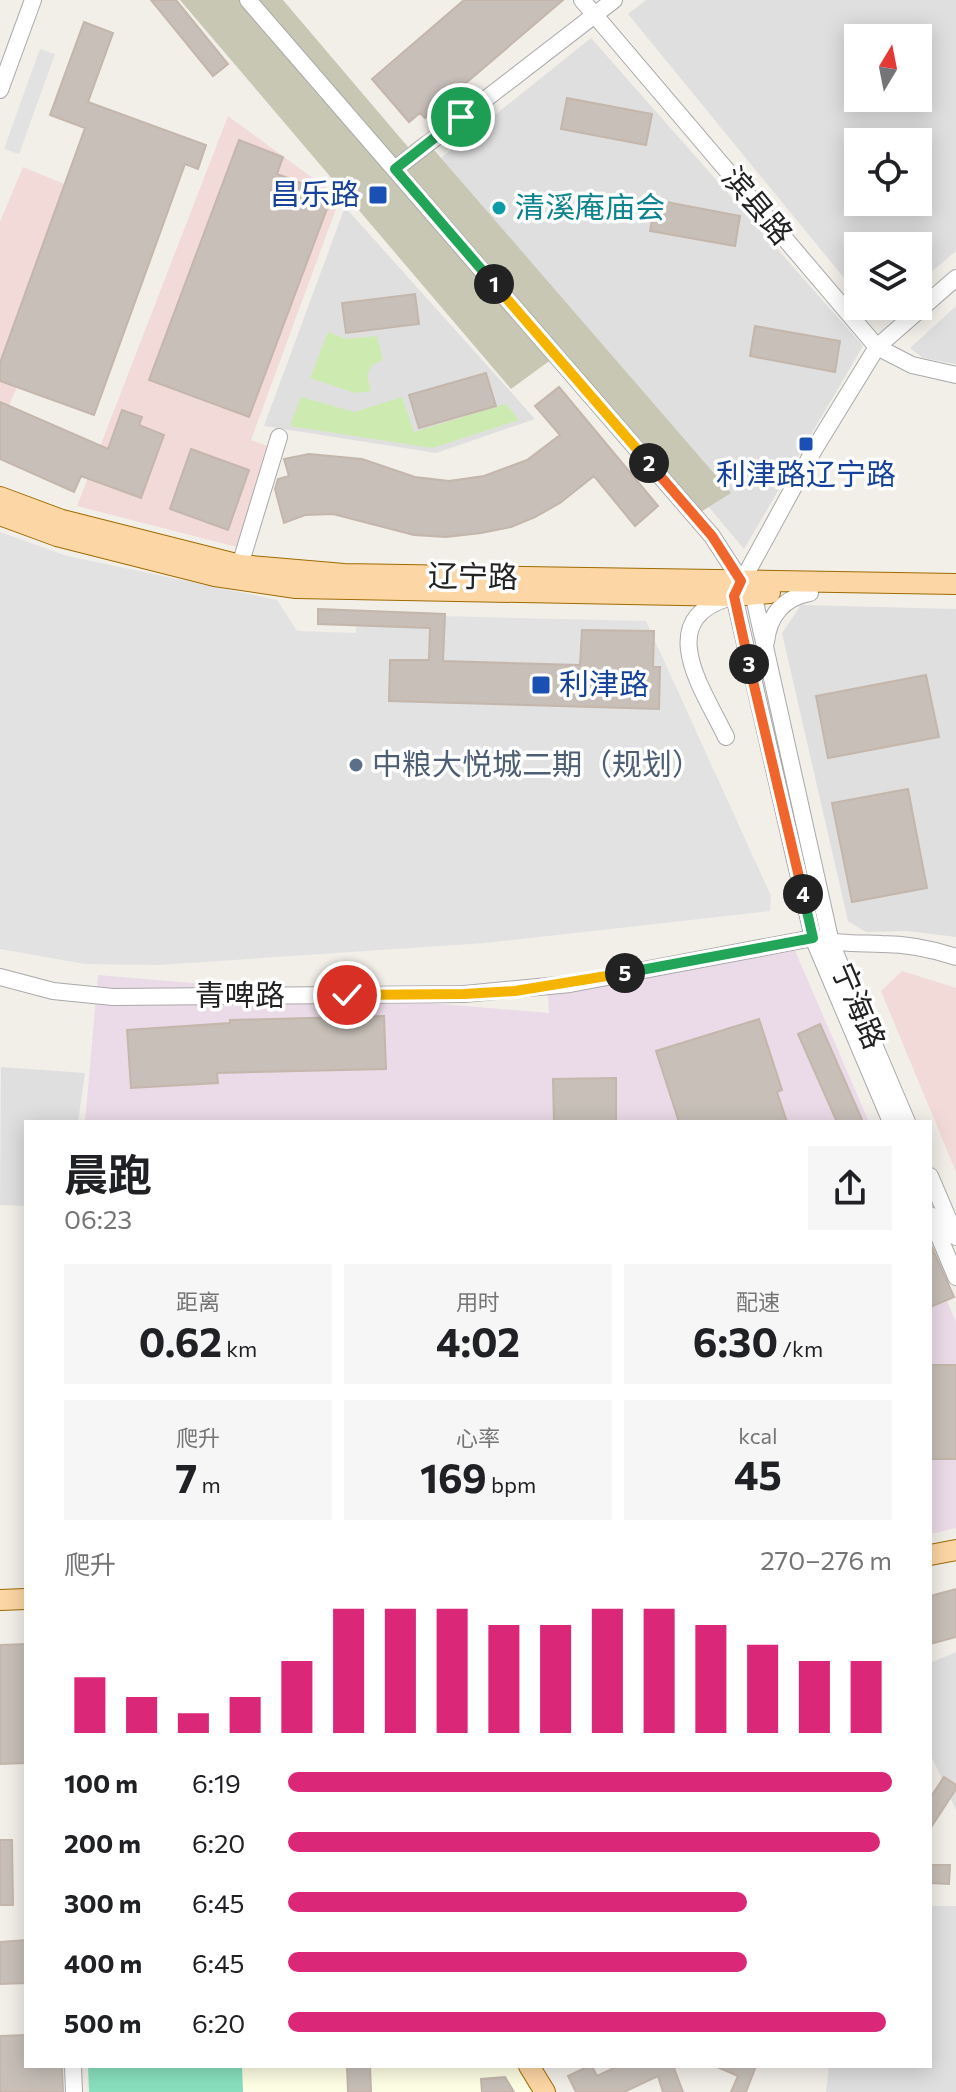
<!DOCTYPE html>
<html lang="zh">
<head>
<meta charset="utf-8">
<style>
	:root { --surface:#fff; --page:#f6f6f6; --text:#202124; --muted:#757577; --accent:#db2777 }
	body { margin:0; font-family:Commissioner,"Noto Sans SC",sans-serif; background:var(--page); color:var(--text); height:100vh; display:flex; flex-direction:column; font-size:30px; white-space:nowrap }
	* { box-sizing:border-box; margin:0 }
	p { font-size:26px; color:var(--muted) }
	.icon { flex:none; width:44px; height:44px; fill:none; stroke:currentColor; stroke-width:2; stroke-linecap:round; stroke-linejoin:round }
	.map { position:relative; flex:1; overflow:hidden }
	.details { position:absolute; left:24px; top:1120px; width:908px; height:948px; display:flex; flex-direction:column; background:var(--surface); border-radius:0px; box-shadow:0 4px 20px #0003 }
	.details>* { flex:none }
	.needle { width:52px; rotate:10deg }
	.controls { position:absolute; left:844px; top:24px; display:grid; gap:16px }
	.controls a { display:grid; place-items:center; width:88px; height:88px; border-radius:0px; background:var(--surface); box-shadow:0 4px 20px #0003; font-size:40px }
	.pin { position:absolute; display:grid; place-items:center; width:68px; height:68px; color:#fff; margin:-34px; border:4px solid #fff; border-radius:50%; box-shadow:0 2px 8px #0007 }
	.km { position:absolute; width:40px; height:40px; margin:-20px; border-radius:50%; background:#222; color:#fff; font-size:22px; line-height:40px; text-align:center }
	.round { display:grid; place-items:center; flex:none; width:84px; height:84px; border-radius:0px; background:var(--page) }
	.overview { display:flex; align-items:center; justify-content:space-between; height:136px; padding:0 40px }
	h1 { font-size:44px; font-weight:700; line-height:60px }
	.stats { display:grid; grid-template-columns:repeat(3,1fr); gap:12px; height:136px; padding:8px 40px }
	.stats div { display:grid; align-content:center; border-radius:0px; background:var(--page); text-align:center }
	.stats b { font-size:40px; font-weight:700 }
	.stats small { font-size:22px; font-weight:400 }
	.stats p { font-size:22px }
	.chart { height:224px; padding:16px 40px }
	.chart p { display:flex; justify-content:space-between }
	.chart svg { width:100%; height:144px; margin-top:8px; stroke:var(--accent); stroke-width:6 }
	ul { padding:0 40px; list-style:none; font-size:26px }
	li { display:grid; grid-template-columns:128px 96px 1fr; align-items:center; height:60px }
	li i { height:20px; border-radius:10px; background:var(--accent) }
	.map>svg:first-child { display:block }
</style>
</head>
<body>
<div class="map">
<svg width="956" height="2092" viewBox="0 0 956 2092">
	<rect width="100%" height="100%" fill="#f2efe9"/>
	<path fill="#e0dfdf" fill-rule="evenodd" d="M646,0h310v251l-38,32v-37h-60v49l-230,-281zM858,38h60v60h-60zM858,142h60v60h-60z
		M591,38l272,308 -119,203 -318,-379z
		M345,207l190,212 -99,34 -172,-27z
		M956,306v58l-33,-6 -13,-10z
		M801,605l155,4v328l-49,-6 -41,1 -18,-11 -66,-288z
		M1,1067l84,6 -7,49h-52v84l-26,-1z
		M956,1652v158l-26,-57v-90z
		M930,1906h26v186h-130l3,-26h101z"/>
	<path fill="#f2dad9" d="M228,116l112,82 -89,242 22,8 -36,99 -160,-41z
		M23,167l73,30 -90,216 -6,-3v-188z
		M902,971l54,17v184l-75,-181z"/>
	<path fill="#ebdbe8" d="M793,946l76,176h-784l13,-147 451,38 -2,-34z
		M930,1262l26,60v206l-26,6z"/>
	<path fill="#ffffe5" d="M90,2066h428l16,26h-443z"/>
	<path fill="#c7c7b4" d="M180,0h103l125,147 14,-11 309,357 -43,27 -136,-161 -41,30z"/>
	<path fill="#cdebb0" d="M328,332l19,7 30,-3 6,24 -11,5 -5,10 4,16 -16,2 -45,-15z
		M301,397l53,15 48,-15 12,35 92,-28 13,16 -87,28 -142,-22z"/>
	<path fill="#88e0be" d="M88,2066h154l1,26h-154z"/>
	<path fill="#e2e2e2" d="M40,49l15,5 -36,100 -15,-5z
		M0,532l67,24 210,44 20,31 59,2v-19l290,7 125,275 -1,15 -285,32 -326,22 -74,-1 -85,-15z"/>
	<path fill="#c7bfb8" stroke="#c4b6ab" stroke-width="2" d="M151,0h25l52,64 -15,12z
		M464,0h99l-138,118 -5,-5 -11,9 -37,-43z
		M84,22l29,11 -25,69 118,43 -8,24 -13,-5 -91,251 -94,-34v-18l85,-235 -35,-13z
		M567,98l85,16 -6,31 -85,-16z
		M239,140l44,17 -6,17 35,13 16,19 -79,211 -100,-37z
		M656,200l84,16 -5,30 -85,-15z
		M415,294l4,30 -73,9 -4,-30z
		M755,326l85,15 -5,31 -85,-16z
		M486,373l10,33 -77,22 -10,-33z
		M559,387l99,119 -23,20 -41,-50 -34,27 -25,14 -24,10 -30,6 -35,4 -32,-2 -81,-21 -28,1 -21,8 -9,-34 3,-10 11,-3 -5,-17 25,-5 53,5 53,18 34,4 35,-5 43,-16 33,-25 -25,-29z
		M0,402l108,47 14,-39 20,7 -3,8 25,10 -23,63 -60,-22 -7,16 -74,-33z
		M191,449l58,21 -21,60 -58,-21z
		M318,609l127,5 -2,47 137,4 2,-35 72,1 -1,36h7l-1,42 -270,-8 1,-41h39l1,-32 -112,-4z
		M926,675l13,62 -111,21 -12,-62z
		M908,789l19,99 -75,14 -20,-99z
		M384,1016l2,53 -169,4 1,10 -87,5 -4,-58 103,-7v-3z
		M759,1019l23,71 -5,2 10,30h-108l-23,-71z
		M820,1024l43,98h-26l-39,-88z
		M616,1078v44h-62l-1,-43z
		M930,1243l24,54 -24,10z
		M930,1365h26v94h-26z
		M956,1589v48l-26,7v-48z
		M26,1644v119l-26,1v-119z
		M944,1777l12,8v4l-26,40v-31z
		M0,1840h12l1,65h-13z
		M930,1865h20l-1,19 -19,-1z
		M26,1940v43l-26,1v-42z
		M26,2035v31h36l1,26h-63v-56z
		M347,2066h23l1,26h-23z
		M589,2066h3l5,10 21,-10h60l-4,2 9,24h-20l-5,-16 -34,16h-48l-8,-16z
		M715,2066h41l-10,26h-15l7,-16z
		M505,2077l9,15h-32l-1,-13z"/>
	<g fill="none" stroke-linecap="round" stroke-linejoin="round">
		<g stroke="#a9a9a9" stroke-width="18">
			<path id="minor" d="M248,0l464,536 29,45 12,12 78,350 76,179
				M582,0l295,347 35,18 44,10
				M0,90l33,-90
				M395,169l219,-169
				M240,565l39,-128
				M766,642c3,-27 17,-44 44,-49
				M726,737c-22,-46 -73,-116 2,-139
				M0,977l53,14 60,6 351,-3 106,-10 243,-46c24,6 45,5 69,6 25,0 50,5 74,13
				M891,1122l-78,-184 -79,-342 81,-148 62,-101 79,-69
				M930,1176l26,61
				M930,1215l26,62
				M73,2066l1,26"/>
		</g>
		<g stroke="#a06b00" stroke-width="22">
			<path id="major" d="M0,497l62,23 178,45 104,9 612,10
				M0,515l57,21 158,40 81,12 438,8 36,-3
				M930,1555l26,-5
				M0,1600l26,-1
				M529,2066l16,26"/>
		</g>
		<use href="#minor" stroke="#fff" stroke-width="16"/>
		<use href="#major" stroke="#fcd6a4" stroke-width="20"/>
	</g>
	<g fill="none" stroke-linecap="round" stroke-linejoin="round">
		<g stroke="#fff" stroke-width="16">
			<path id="split-1" d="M461,117l-66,52 99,115"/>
		</g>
		<g stroke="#fff" stroke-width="16">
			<path id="split-2" d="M494,284l155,179"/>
		</g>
		<g stroke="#fff" stroke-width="16">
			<path id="split-3" d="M649,463l63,73 29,45 -7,15 15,68"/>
		</g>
		<g stroke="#fff" stroke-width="16">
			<path id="split-4" d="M749,664l54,230"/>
		</g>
		<g stroke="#fff" stroke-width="16">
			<path id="split-5" d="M625,973l188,-35 -10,-44"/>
		</g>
		<g stroke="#fff" stroke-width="16">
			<path id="split-6" d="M347,995l117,-1 51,-3 110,-18"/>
		</g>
		<use href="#split-1" stroke="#22a559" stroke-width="10"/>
		<use href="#split-2" stroke="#f5b400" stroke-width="10"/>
		<use href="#split-3" stroke="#f0652b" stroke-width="10"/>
		<use href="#split-4" stroke="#f0652b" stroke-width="10"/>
		<use href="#split-5" stroke="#22a559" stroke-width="10"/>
		<use href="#split-6" stroke="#f5b400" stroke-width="10"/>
	</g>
	<g fill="#1a4fb4" stroke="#fff" stroke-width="3">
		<rect x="368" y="185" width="20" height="20" rx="4"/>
		<rect x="798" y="436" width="16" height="16" rx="4"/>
		<rect x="531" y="675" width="20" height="20" rx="4"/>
	</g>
	<circle fill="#0f9aa8" stroke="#fff" stroke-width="3" cx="499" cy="208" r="8"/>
	<circle fill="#5c6f8a" stroke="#fff" stroke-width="3" cx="356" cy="765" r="8"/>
	<g text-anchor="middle" stroke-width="7" stroke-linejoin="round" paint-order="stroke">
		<g font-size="30" fill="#164399" stroke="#fff" text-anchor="end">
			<text x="360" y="205">昌乐路</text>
			<text x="806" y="485" text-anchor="middle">利津路辽宁路</text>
			<text x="559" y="695" text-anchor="start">利津路</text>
		</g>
		<g font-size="30" fill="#222" stroke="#fff">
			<text transform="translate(757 206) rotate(50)" y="10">滨县路</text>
			<text transform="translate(473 577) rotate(1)" y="10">辽宁路</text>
			<text x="240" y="1006">青啤路</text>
			<text transform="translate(858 1006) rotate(67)" y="10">宁海路</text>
		</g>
		<g font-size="30" fill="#0d838f" stroke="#fff" text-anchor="start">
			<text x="515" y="218">清溪庵庙会</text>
		</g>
		<g font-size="30" fill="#4e5e75" stroke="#fff" text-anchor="start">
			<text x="372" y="775">中粮大悦城二期（规划）</text>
		</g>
	</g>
</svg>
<div class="controls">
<a><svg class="needle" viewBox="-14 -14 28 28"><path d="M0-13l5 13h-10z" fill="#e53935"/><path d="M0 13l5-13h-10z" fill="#757577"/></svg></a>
<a><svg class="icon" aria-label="locate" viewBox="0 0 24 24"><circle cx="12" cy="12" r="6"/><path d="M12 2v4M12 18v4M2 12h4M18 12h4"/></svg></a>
<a><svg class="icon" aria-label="layers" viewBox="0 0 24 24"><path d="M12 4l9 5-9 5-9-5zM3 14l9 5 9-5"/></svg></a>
</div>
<div class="pin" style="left:461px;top:117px;background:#1e9e55"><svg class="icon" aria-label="arrive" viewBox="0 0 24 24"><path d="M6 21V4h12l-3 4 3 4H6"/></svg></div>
<div class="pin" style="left:347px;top:995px;background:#d93025"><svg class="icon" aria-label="check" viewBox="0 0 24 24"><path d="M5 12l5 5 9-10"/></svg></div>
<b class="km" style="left:494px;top:284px">1</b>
<b class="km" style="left:649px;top:463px">2</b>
<b class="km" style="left:749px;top:664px">3</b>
<b class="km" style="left:803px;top:894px">4</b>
<b class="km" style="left:625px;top:973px">5</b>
<section class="details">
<div class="overview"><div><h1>晨跑</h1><p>06:23</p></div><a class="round"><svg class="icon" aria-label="share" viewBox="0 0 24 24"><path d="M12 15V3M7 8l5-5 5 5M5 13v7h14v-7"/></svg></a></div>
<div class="stats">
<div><p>距离</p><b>0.62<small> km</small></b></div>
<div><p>用时</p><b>4:02</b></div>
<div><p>配速</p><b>6:30<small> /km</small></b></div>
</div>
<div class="stats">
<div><p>爬升</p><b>7<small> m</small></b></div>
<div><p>心率</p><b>169<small> bpm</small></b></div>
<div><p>kcal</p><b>45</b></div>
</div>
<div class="chart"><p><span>爬升</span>270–276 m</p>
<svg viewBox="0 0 160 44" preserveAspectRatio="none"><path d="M5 44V27M15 44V33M25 44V38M35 44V33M45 44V22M55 44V6M65 44V6M75 44V6M85 44V11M95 44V11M105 44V6M115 44V6M125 44V11M135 44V17M145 44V22M155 44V22"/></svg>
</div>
<ul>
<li><b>100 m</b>6:19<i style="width:100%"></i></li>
<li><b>200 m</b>6:20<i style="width:98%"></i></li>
<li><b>300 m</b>6:45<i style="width:76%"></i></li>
<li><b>400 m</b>6:45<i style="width:76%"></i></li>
<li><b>500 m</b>6:20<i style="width:99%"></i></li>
</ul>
</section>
</div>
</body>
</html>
